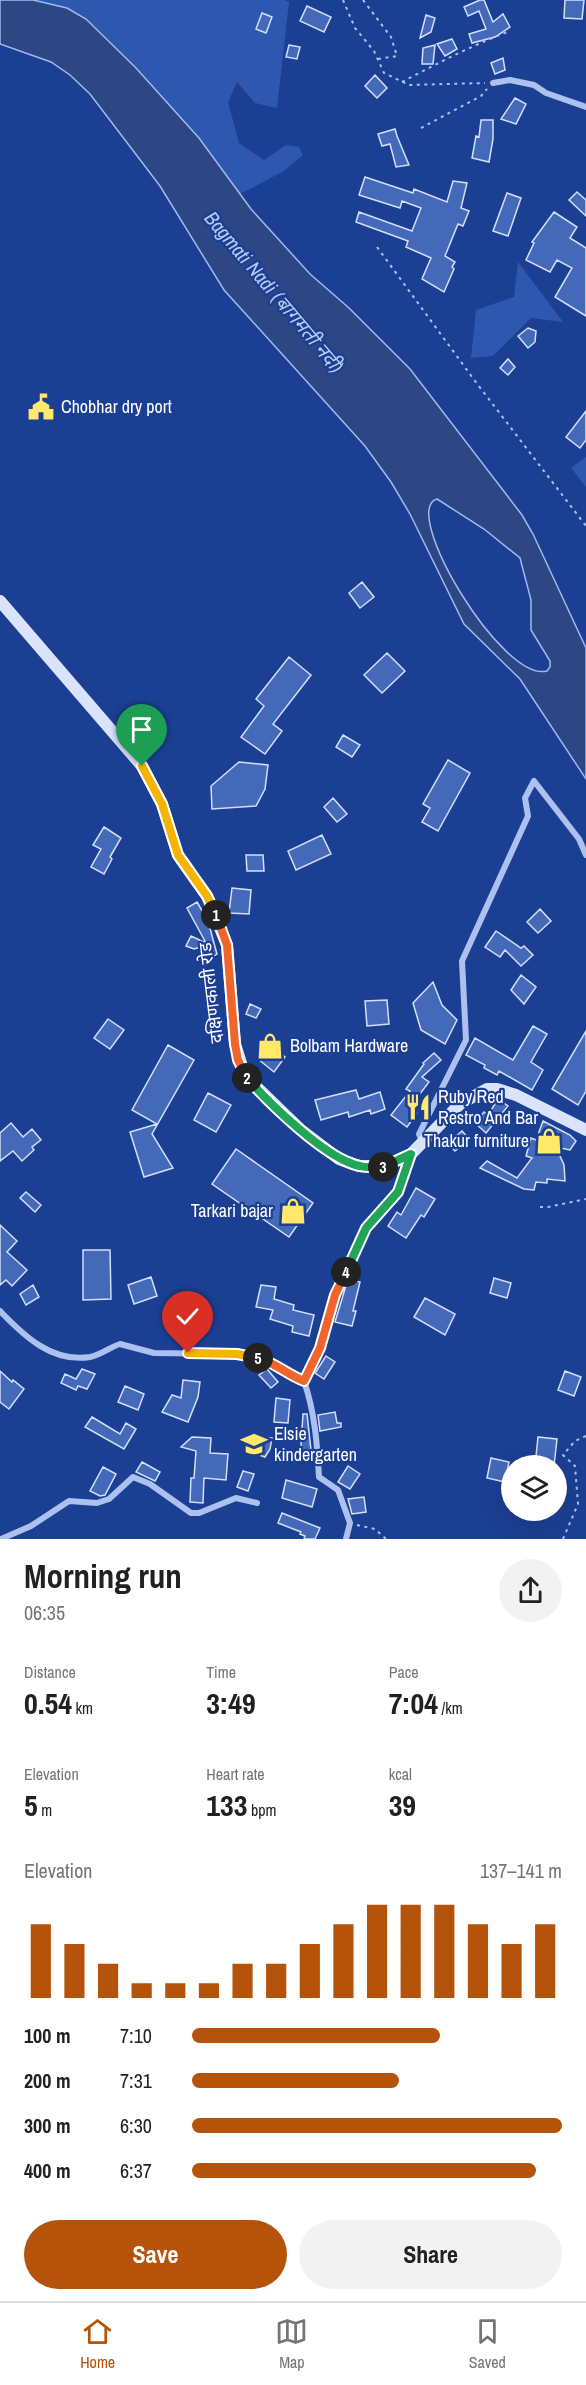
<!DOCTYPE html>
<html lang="en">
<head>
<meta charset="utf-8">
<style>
	:root { --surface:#fff; --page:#f2f2f2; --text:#202124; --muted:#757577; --line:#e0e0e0; --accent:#b45309 }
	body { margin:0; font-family:"Archivo Narrow","Noto Sans Devanagari",sans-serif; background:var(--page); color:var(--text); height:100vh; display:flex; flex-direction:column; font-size:22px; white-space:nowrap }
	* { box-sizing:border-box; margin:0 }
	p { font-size:20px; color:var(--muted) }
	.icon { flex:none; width:33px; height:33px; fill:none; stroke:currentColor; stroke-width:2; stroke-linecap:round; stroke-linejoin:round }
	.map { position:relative; height:1539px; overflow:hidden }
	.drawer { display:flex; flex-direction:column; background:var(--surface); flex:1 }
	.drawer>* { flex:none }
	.buttons { position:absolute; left:501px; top:1455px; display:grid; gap:12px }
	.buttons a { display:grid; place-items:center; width:66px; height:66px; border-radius:50%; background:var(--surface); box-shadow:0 6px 24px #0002; font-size:30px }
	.pin { position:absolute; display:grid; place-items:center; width:51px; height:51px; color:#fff; margin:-62px -26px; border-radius:50% 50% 50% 0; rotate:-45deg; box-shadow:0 0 6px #0007 }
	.pin .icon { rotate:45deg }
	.km { position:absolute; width:30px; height:30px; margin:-15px; border-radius:50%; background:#222; color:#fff; font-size:16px; line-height:30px; text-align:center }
	.round { display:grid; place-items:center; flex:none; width:63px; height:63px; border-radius:32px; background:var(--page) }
	.head { display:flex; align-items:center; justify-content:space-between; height:102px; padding:0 24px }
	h1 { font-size:33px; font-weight:700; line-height:45px }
	.figures { display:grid; grid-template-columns:repeat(3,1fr); gap:9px; height:102px; padding:6px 24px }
	.figures div { display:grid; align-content:center }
	.figures b { font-size:30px; font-weight:700 }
	.figures small { font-size:16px; font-weight:400 }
	.figures p { font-size:16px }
	.chart { height:168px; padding:12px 24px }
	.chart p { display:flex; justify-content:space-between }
	.chart svg { width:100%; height:108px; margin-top:6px; stroke:var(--accent); stroke-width:6 }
	.button { display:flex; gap:12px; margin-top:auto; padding:12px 24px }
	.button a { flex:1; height:69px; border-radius:36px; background:var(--accent); color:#fff; font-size:24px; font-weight:700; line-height:69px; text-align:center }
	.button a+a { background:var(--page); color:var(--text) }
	ul { padding:0 24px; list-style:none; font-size:20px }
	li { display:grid; grid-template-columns:96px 72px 1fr; align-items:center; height:45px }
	li i { height:15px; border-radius:8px; background:var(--accent) }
	.menu { display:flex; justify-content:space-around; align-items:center; height:84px; border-top:2px solid var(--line); background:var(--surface); font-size:16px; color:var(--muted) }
	.menu a { display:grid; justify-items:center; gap:3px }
	.menu .active { color:var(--accent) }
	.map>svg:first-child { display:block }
</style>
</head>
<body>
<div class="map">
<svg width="586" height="1539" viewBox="0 0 586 1539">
	<rect width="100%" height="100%" fill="#1b3f93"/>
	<path fill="#2e58b0" d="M33,0h252l4,2 -12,106 -22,-5 -18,-21 -9,20 11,41 25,17 22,-15 13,2 4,8 -19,16 -44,23 -41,-56 -63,-70 -50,-49 -19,-11z
		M518,262l45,60 -32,-4 -38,38 -22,2 5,-48 38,-13z
		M586,457v30l-15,-19z"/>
	<path fill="#2d4785" stroke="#9fbaf1" stroke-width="1.5" fill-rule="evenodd" d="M0,0h33l34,8 19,11 50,49 63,70 52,71 59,65 39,34 61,61 112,146 11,19 53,114v131l-66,-100 -56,-55 -54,-110 -19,-32 -26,-36 -141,-156 -64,-104 -70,-92 -20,-19 -19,-13 -51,-18zM437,499l47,30 36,29 11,42v30l19,31v6l-3,4c-45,12 -148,-162 -110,-172z"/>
	<path fill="#4469b9" stroke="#d2dffa" stroke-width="1.5" d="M480,0h4l9,22 10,-8 7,13 -15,10 -23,6 -3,-9 17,-5 -7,-18 -11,5 -4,-9z
		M565,0h19l-2,19 -18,-1z
		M307,6l24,11 -7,15 -24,-11z
		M262,13l10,4 -6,16 -10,-4z
		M426,15l9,3 -4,14 -11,6z
		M452,39l5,10 -12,7 -8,-12z
		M289,45l11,2 -3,12 -11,-2z
		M435,45l-2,19h-11l1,-16z
		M503,58l2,12 -10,4 -4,-11z
		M375,75l12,13 -10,10 -12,-12z
		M515,98l11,6 -10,20 -15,-5z
		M481,120h12v19l-4,23 -17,-4 4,-22 3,1z
		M395,129l2,7 12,29 -13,2 -6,-23 -8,2 -4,-12z
		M365,177l48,16 1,-4 33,13 6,-21 14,2 -6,25 8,3 -6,15 -5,-2 -13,32 10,6 -3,5 2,2 -10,23 -22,-13 9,-21 -25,-11 2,-6 -52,-19 3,-10 53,19 9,-23 -19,-7 -2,7 -41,-13z
		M577,192l9,8v16l-17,-16z
		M507,193l14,5 -13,38 -15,-5z
		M554,212l23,15 -7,11 16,10v68l-31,-19 17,-29 -15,-8 -7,12 -24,-12 8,-17 -2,-1z
		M528,328l8,3 -1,11 -7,6 -10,-12z
		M508,359l7,8 -7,8 -8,-7z
		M586,411v29l-6,8 -14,-11z
		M362,582l12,15 -14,11 -11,-15z
		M387,653l18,18 -23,22 -18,-18z
		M289,657l22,18 -38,49 9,7 -17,23 -24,-17 23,-31 -8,-7z
		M343,735l17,10 -8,12 -16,-10z
		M448,760l22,13 -32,58 -16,-9 8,-14 -7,-4z
		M239,762l29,3 -3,24 -9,17 -44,3 -1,-23z
		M333,798l14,16 -10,8 -13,-15z
		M104,827l17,11 -11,19 2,2 -8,15 -13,-7 10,-18 -8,-4z
		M322,835l9,19 -35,16 -8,-19z
		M246,855h17l1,16h-17z
		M232,888l19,2 -2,24 -20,-1z
		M197,902l11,19 9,33 -3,2 -6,-11 -14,4 -8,-3 5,-10 15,7 -19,-35z
		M540,909l11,12 -13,12 -11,-11z
		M496,931l25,17 3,-2 9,9 -12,11 -16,-16 -5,7 -15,-10z
		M521,975l15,12 -12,17 -13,-14z
		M433,982l9,23 15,15 -12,24 -24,-14 -8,-27z
		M387,1000l2,24 -22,2 -2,-25z
		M250,1004l11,5 -5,9 -10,-4z
		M108,1019l16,11 -14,19 -16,-11z
		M533,1026l14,8 -16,28 12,8 -11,20 -33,-19 -2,4 -13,-7 1,-3 -19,-10 9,-17 38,22z
		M586,1031v60l-8,14 -26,-16z
		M168,1045l26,15 -42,74 21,34 -29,9 -14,-45 27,-8 -25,-14z
		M270,1045l15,12 -11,15 -16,-13z
		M434,1053l7,7 -19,17 7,5 -19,25 7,6 -10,14 -16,-12 19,-24 -4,-2 18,-25 -1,-1z
		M356,1090l3,9 21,-7 5,17 -14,5 -1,-4 -21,7 -1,-5 -27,8 -6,-20z
		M208,1093l23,12 -15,27 -22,-12z
		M498,1099l10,7 -22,27 -11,-10 9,-11 4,3z
		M543,1121l27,14 6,6 -6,9 -14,-3 8,18 1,16 -18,-2v4l-11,-1 -2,8 -10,-1 -44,-21 7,-7 30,17 15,-20 -6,-2 5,-18 5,2z
		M11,1123l12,14 9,-8 9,11 -9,7 2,3 -12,11 -9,-10 -13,10v-28z
		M462,1131l7,8 -14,12 -7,-8z
		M236,1149l77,54 -24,34 -77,-53z
		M416,1188l19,11 -11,18 -3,-2 -15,23 -18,-12 9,-14 4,3z
		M26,1192l15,13 -6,7 -15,-14z
		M0,1225l17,16 -10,11 20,18 -15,16 -6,-6 -6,5z
		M83,1250h27l1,49 -28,1z
		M151,1277l6,19 -23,8 -6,-19z
		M494,1278l17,5 -4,15 -17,-5z
		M348,1279l12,3 -7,29h3l-4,15 -17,-4z
		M33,1285l6,12 -13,8 -6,-11z
		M261,1285l15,2 -2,12 20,6 -1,5 21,5 -5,21 -17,-4 1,-6 -23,-7 3,-9 -17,-3z
		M425,1298l30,16 -10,21 -31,-18z
		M326,1356l9,6 -11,17 -9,-6z
		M82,1369l13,5 -8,15 -9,-3 -2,4 -15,-7 4,-9 11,5z
		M267,1369l11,13 -7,6 -12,-13z
		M0,1371l12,11 1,-2 11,9 -15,20 -9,-7z
		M565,1371l16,6 -7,19 -16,-6z
		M183,1380l17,2 -2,15 -10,25 -26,-10 10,-17 9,3z
		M125,1386l19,8 -6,16 -20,-8z
		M276,1398l14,2 -2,23 -14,-1z
		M335,1412l2,11h4v4l-21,4 -2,-16z
		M303,1414h4l5,45 -12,1z
		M92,1417l28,17 6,-11 10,6 -12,20 -39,-22z
		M192,1437l19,1 -1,15 18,1 -2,26 -22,-2 -1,25 -13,-1 1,-24h3l2,-27 -15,-4z
		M259,1437l13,1 -2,11 -5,8 -12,-4z
		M538,1437l19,2 -3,27h-19z
		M491,1458l18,4 -4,20 -18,-4z
		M142,1462l18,10 -5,9 -19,-9z
		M348,1466l12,8 -10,15 -12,-7z
		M103,1467l13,7 -11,21 -5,1 -10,-5z
		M243,1471l11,3 -6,17 -11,-4z
		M286,1480l31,9 -5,18 -30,-9z
		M364,1497l2,15 -14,2 -4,-15z
		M282,1513l38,15 -5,11h-11l1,-3 -5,-2 1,-2 -23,-9z"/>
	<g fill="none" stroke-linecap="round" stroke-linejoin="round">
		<path stroke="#acc1ef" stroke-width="2" stroke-dasharray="3 4.5" stroke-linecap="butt" d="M343,0l12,28 19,23 10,22 25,12 76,-2
			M363,0l28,37 6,19 -19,3
			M402,82c36,-19 71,-37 108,-51
			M421,128l60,-32 6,-7
			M377,247l98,134 111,145
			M540,1207h8l38,-8
			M357,1525l18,4 11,10
			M563,1539l15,-35 -3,-38 -12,-11 12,-14 11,-5"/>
		<path stroke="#acc1ef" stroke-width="6" d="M493,83l17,-3 24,5 12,8 40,14
			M423,1143l-4,-9 47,-94 -4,-79 66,-145 -3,-18 9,-17 45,58 7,16
			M0,1311c24,25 52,52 90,46 11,-2 20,-10 30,-13l34,9 83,1 28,6 25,15 14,6
			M1,1539l30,-13 38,-25 28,2 12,-4 24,-22 17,7 41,29h8l37,-15 21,5
			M346,1539l4,-16 -12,-33 -19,-13c-2,-34 -4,-64 -15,-96l16,-33 15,-53 31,-67 32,-36 13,-37"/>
		<path stroke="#d9e3fb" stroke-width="12" d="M0,601l142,165 20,38 16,51 29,41 20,49 8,99 10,32 56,54 38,29 20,7h26l26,-12 49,-50 27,-15h10l19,6 70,35"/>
	</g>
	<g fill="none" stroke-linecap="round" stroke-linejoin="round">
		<g stroke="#fff" stroke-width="12">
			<path id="split-1" d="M142,766l20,38 16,51 29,41 9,19"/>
		</g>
		<g stroke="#fff" stroke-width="12">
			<path id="split-2" d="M216,915l11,30 8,99 3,16 9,18"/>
		</g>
		<g stroke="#fff" stroke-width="12">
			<path id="split-3" d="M247,1078c22,25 80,82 113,88 7,2 15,1 23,1"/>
		</g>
		<g stroke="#fff" stroke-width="12">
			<path id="split-4" d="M346,1272l20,-44 32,-36 13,-38 -28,13"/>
		</g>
		<g stroke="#fff" stroke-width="12">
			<path id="split-5" d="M258,1358c16,4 30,17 46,23l16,-33 15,-53 11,-23"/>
		</g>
		<g stroke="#fff" stroke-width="12">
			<path id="split-6" d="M188,1353l49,1 21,4"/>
		</g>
		<use href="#split-1" stroke="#f5b400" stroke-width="8"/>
		<use href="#split-2" stroke="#f0652b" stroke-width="8"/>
		<use href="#split-3" stroke="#22a559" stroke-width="8"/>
		<use href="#split-4" stroke="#22a559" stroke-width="8"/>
		<use href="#split-5" stroke="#f0652b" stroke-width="8"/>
		<use href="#split-6" stroke="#f5b400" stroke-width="8"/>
	</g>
	<defs>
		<g id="civic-bare" transform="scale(2.07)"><path d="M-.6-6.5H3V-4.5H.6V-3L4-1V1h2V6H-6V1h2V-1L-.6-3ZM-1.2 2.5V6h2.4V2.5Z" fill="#ffe86a" stroke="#1b3f93" stroke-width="2.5" paint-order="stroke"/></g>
		<g id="shop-bare" transform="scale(2.07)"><path d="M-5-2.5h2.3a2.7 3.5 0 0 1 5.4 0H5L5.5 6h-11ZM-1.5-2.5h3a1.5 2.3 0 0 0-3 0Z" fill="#ffe86a" stroke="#1b3f93" stroke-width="2.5" paint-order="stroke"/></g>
		<g id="restaurant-bare" transform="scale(2.07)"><path d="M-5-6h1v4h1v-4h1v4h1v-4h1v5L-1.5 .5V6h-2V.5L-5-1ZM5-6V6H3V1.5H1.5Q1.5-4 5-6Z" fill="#ffe86a" stroke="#1b3f93" stroke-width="2.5" paint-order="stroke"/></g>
		<g id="school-bare" transform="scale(2.07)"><path d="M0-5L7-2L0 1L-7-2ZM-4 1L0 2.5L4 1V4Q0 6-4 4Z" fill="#ffe86a" stroke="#1b3f93" stroke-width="2.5" paint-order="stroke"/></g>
	</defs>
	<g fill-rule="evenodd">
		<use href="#civic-bare" x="41" y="407"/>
		<use href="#shop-bare" x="270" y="1046"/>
		<use href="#restaurant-bare" x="418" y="1107"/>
		<use href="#shop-bare" x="549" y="1141"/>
		<use href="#shop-bare" x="293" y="1211"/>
		<use href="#school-bare" x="254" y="1444"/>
	</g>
	<g text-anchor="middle" stroke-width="4.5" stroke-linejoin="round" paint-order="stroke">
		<g font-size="18" fill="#fff" stroke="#1b3f93" text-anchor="start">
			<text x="61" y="413">Chobhar dry port</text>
			<text x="290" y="1052">Bolbam Hardware</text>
			<text x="438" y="1103">Ruby Red<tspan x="438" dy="21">Restro And Bar</tspan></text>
			<text x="529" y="1147" text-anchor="end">Thakur furniture</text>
			<text x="273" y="1217" text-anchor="end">Tarkari bajar</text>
			<text x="274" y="1440">Elsie<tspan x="274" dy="21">kindergarten</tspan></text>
		</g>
		<g font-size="18" fill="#fff" stroke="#1b3f93">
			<text transform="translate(211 993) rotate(-97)" y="6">दक्षिणकाली रोड</text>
		</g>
		<g font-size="20" font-style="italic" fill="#b8ccf6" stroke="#1b3f93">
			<text transform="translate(274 292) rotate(50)" y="7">Bagmati Nadi (बागमती नदी)</text>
		</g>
	</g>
</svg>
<div class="buttons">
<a><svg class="icon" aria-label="layers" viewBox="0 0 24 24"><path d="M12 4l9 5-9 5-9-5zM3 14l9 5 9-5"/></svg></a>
</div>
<div class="pin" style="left:142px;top:766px;background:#1e9e55"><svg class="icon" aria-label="arrive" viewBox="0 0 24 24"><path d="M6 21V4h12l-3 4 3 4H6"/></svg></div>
<div class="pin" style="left:188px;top:1353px;background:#d93025"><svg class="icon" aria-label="check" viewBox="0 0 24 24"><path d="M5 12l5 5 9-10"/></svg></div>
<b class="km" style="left:216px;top:915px">1</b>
<b class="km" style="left:247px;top:1078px">2</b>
<b class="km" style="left:383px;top:1167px">3</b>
<b class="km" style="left:346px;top:1272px">4</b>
<b class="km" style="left:258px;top:1358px">5</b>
</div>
<section class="drawer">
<div class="head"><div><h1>Morning run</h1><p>06:35</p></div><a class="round"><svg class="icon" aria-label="share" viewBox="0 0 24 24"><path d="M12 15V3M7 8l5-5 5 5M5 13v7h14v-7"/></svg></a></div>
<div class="figures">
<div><p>Distance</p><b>0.54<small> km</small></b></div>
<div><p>Time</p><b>3:49</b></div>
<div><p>Pace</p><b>7:04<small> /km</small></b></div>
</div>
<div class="figures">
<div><p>Elevation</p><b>5<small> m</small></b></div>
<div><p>Heart rate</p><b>133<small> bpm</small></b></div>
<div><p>kcal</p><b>39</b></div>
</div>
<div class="chart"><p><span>Elevation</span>137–141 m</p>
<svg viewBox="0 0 160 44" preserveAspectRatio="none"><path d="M5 44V14M15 44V22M25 44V30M35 44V38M45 44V38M55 44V38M65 44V30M75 44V30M85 44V22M95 44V14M105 44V6M115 44V6M125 44V6M135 44V14M145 44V22M155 44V14"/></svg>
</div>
<ul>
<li><b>100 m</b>7:10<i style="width:67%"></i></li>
<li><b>200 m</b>7:31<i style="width:56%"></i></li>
<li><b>300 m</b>6:30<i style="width:100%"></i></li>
<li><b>400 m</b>6:37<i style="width:93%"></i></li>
</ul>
<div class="button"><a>Save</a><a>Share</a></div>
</section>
<nav class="menu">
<a class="active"><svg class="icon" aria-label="home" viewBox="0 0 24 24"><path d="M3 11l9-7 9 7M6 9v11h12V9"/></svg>Home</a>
<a><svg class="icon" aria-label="map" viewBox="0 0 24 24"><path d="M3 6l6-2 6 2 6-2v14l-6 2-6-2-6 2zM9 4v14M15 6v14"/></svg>Map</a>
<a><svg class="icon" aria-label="saved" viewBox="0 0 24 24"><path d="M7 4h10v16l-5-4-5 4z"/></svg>Saved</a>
</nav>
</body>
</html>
